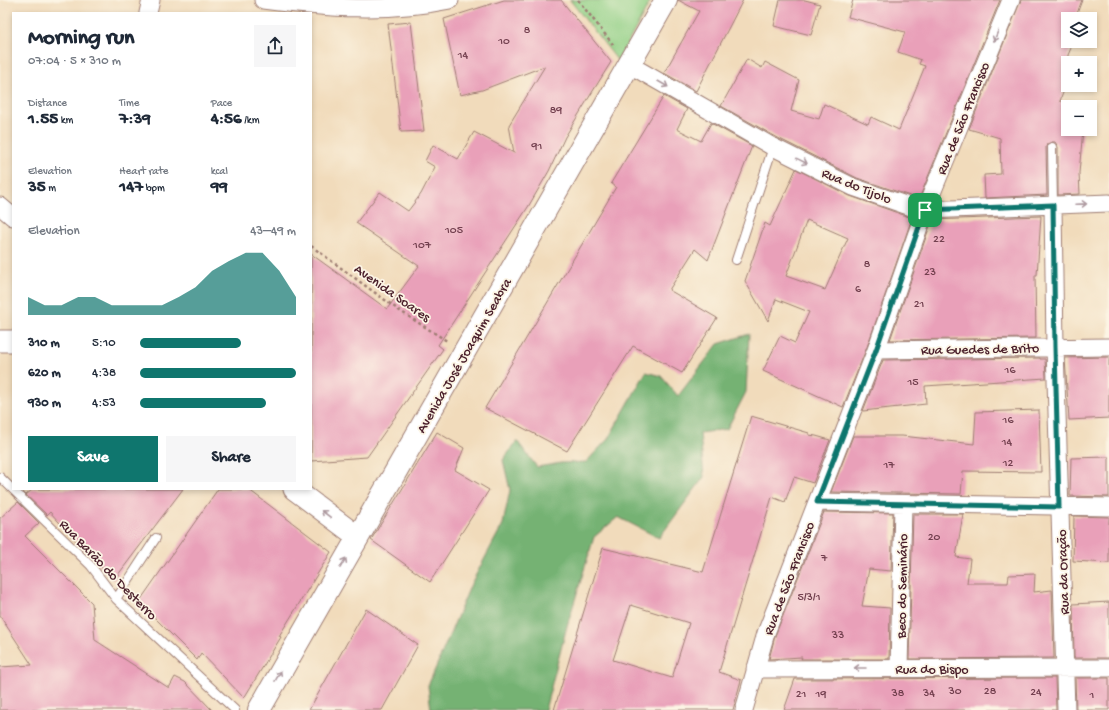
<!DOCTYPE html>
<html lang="en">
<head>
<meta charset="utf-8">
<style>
	:root { --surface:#fff; --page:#f6f6f7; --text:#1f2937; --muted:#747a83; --accent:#0f766e }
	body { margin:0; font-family:"Gochi Hand",sans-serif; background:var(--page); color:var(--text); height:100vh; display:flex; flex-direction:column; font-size:15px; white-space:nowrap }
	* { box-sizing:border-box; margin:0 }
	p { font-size:13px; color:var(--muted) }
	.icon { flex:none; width:22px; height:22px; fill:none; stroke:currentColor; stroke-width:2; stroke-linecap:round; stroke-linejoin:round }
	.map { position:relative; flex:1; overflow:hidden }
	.sheet { position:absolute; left:12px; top:12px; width:300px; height:478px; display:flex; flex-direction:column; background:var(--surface); border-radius:0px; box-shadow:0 2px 6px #0003 }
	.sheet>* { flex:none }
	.controls { position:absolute; left:1061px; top:12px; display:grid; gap:8px }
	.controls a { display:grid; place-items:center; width:36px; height:36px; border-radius:0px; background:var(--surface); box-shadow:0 2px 6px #0003; font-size:20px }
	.pin { position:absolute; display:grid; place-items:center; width:34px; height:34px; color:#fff; margin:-17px; border-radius:8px; box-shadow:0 2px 6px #0006 }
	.round { display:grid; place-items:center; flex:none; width:42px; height:42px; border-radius:0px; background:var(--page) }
	.overview { display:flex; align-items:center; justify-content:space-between; height:68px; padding:0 16px }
	h1 { font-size:22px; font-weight:800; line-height:30px }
	.stats { display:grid; grid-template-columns:repeat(3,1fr); gap:6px; height:68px; padding:4px 16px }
	.stats div { display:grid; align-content:center }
	.stats b { font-size:17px; font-weight:800 }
	.stats small { font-size:11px; font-weight:400 }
	.stats p { font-size:11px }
	.chart { height:112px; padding:8px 16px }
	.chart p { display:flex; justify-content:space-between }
	.chart svg { width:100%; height:72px; margin-top:4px; fill:var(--accent); opacity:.7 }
	.cta { display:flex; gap:8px; margin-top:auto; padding:8px 16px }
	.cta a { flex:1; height:46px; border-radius:0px; background:var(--accent); color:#fff; font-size:16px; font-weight:800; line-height:46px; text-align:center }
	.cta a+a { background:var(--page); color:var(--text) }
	ul { padding:0 16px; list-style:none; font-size:13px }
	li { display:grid; grid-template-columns:64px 48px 1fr; align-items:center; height:30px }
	li i { height:10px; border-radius:5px; background:var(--accent) }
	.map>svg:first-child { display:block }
</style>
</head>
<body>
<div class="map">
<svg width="1109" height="710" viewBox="0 0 1109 710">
	<rect width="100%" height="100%" fill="#fcf5e5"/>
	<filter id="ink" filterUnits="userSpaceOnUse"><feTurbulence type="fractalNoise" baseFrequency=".025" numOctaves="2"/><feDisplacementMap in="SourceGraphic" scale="8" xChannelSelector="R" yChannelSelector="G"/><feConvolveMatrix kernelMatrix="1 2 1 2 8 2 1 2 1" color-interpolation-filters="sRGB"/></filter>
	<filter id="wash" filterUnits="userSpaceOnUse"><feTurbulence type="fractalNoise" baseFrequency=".012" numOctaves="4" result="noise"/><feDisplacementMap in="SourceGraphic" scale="16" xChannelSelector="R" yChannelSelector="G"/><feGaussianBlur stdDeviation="0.9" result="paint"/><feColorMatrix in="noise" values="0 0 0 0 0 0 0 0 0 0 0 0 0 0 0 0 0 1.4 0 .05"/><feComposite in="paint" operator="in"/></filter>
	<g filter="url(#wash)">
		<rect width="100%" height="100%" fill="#f1dbbb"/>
		<path fill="#92d086" stroke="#6e7858" d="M570,0h81l-33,61z"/>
		<path fill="#75b273" stroke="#60684f" d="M749,334l-3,58 -19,37 -27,4 4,44 -45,61 -41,-21 -24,20 -27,89 -22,84h-114l-3,-24 43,-102 32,-60 7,-34 -7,-30 14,-19 20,26 24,-4 25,-1 22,-23 38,-67 15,4 17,20 40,-52z"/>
		<g id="blocks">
			<path fill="#e9a0b9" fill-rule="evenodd" d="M504,0h57l50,62 -23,37 -23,38 -16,34 -21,36 -90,138 5,4 -76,108 -56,4v-207l76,55 32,-43 -63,-43 24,-31 28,19 13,-17 14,-27 -10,-6 8,-16 25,14 16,-27 40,21 -5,-28 36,-59 -63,24 -22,5 -16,-76z
				M678,0h65l-47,91 -32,-18 35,-62z
				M780,0h25l15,4 -9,31 -37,-9z
				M853,0h147l-81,199 -62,-21 -79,-40 -57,-32 26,-47 15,9 3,-6 34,18 -8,31 28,8 5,-15 44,20 3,-7 28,13 26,-64 -6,-2 2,-4 -23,-8 7,-20 -57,-15z
				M1021,0h61l-7,19h-7l-1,20 1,2h6l-6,14v24l-8,22 19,6h-11v22h15l-4,44 1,21 -22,1v-48l-3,-5h-3l-5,2 -1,3 1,48 -62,3 -1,-23 17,-1 -1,-36 -31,-9z
				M411,22l13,109 -23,1 -13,-108z
				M664,96l23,13 -10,20 24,12 10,-18 41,23 -44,114 -13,-11 -26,41 48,28 -35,55 -49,-27 -66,105 -82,-43 131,-221 -5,-4z
				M796,169l54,27 62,22 -45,129 -24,60 -80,-36 17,-35 15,7 14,-31 -33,-13 -8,22 -23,-40 20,-58 5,3zM807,220l41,18 -23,52 -39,-14z
				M1041,216l-4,59h-2l1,63 -146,2 42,-120z
				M1109,357v61l-40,2 -4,-62z
				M1040,358v1h5l1,19 -121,8 1,18 -63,7 20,-51z
				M1039,410l2,62 -78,-1 -2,23 -130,-2 22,-56h49l72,8 2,-32z
				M751,416l58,17v2l7,1 14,4 -17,43 -19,-6 -9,25 -13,-5 -53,175 22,8 -8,30h-179l49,-162 100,24zM631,605l58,18 -17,55 -59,-18z
				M437,432l27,16 -9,22 34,20 -59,92 -59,-42z
				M1109,457v40l-39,-1 1,-38z
				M33,489h150l-69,91 -30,-30 -34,-38 -3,3 -21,-20z
				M218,489h30l83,63 -52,84 2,1 -37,61 -43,-45 -4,7 -58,-58z
				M18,502l21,21 -14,13 67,67 3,37 74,48 6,-11 10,5 27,28h-212v-43l32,-2 -32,-49v-98z
				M824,512l69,1 -2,58 -22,-2 -7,37 28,2 -1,51h-88l1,-2 -33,2 6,-23z
				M913,514h50l-7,43 14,2 -3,24h41l1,-8 26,-1 -1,18 18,-2 2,68 -145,1z
				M1074,516l35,1v46l-36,-2z
				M1109,602v56h-35l-1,-54z
				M366,609l52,36 -36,65h-73z
				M1055,678l1,32h-272l11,-31z
				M1075,678h34v32h-33z"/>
		</g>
	</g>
	<g filter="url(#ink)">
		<use href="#blocks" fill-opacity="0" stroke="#9e7d73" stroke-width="1"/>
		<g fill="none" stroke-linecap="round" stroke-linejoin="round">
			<g stroke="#9e7d73" stroke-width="10">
				<path id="service" d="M1052,147l1,58
					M736,260l37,-113
					M0,477l91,89 25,33 119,111
					M116,599l40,-61"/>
			</g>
			<g stroke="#9e7d73" stroke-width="19">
				<path id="minor" d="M263,0c63,8 124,13 187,0
					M148,13l3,-13
					M630,65l143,82 80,40 64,22 8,1 184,-7
					M1053,205l2,142 11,363
					M0,206l13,11
					M876,350l233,-3
					M817,502l292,5
					M899,668l4,-163
					M755,669l354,-1
					M744,710l22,-77 110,-283 49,-140 86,-210"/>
			</g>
			<g stroke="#9e7d73" stroke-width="23">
				<path id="tertiary" d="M0,341h13
					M294,489l64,48"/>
			</g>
			<g stroke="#9e7d73" stroke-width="24">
				<path id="secondary" d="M259,710l407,-710"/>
			</g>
			<path stroke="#9e7d73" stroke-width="2.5" stroke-dasharray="3 3" stroke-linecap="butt" d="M578,0l37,47
				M311,246l89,65 47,30"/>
			<use href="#service" stroke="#fff" stroke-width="8"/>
			<use href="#minor" stroke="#fff" stroke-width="17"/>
			<use href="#tertiary" stroke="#fff" stroke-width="21"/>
			<use href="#secondary" stroke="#fff" stroke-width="22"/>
		</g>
		<defs><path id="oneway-shaft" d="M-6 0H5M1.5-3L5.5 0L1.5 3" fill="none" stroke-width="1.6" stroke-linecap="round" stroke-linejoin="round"/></defs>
		<g stroke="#ae9aa0">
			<use href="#oneway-shaft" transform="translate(996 36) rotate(112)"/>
			<use href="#oneway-shaft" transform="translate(663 84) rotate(30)"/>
			<use href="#oneway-shaft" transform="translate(802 161) rotate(26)"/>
			<use href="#oneway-shaft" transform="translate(1081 204) rotate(-2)"/>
			<use href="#oneway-shaft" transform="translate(326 514) rotate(-143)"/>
			<use href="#oneway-shaft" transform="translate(343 563) rotate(-60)"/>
			<use href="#oneway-shaft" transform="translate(860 668) rotate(180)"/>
			<use href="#oneway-shaft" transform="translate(278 676) rotate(-60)"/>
		</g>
	</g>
	<g fill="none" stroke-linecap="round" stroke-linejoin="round" filter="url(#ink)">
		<g stroke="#fff" stroke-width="8">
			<path id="route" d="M1053,205l2,142 4,160 -242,-5 59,-152 49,-140z"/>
		</g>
		<use href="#route" stroke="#0f766e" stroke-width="5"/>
	</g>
	<g text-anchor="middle" stroke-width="3.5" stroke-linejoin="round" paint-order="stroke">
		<g font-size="12" fill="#723f4e">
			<text x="527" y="33">8</text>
			<text x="504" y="44">10</text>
			<text x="463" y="58">14</text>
			<text x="556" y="113">89</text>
			<text x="537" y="149">91</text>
			<text x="454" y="233">105</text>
			<text x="939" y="242">22</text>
			<text x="422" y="248">107</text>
			<text x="867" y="267">8</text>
			<text x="930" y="275">23</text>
			<text x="858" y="292">6</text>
			<text x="919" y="307">21</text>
			<text x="1010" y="373">16</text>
			<text x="913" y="385">15</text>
			<text x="1008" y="423">16</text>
			<text x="1007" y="445">14</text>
			<text x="1008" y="466">12</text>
			<text x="889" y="468">17</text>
			<text x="934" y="540">20</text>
			<text x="824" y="561">7</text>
			<text x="809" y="600">5/3/1</text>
			<text x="838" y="638">33</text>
			<text x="955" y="694">30</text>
			<text x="990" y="694">28</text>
			<text x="1036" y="695">24</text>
			<text x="898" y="696">38</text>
			<text x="929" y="696">34</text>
			<text x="801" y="697">21</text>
			<text x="821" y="697">19</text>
			<text x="1092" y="698">1</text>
		</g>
		<g font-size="14" fill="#4a1f2b" stroke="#fcf5e5">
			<text transform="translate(962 118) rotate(-68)" y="5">Rua de São Francisco</text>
			<text transform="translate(857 185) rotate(22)" y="5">Rua do Tijolo</text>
			<text transform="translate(393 292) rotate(35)" y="5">Avenida Soares</text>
			<text transform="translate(980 348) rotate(-1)" y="5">Rua Guedes de Brito</text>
			<text transform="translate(463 355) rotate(-60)" y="5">Avenida José Joaquim Seabra</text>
			<text transform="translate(109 569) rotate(46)" y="5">Rua Barão do Desterro</text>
			<text transform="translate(1062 572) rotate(-92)" y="5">Rua da Oração</text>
			<text transform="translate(788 578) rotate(-69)" y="5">Rua de São Francisco</text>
			<text transform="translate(901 586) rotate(-89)" y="5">Beco do Seminário</text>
			<text x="932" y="673">Rua do Bispo</text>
		</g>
	</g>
</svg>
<div class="controls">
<a><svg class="icon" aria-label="layers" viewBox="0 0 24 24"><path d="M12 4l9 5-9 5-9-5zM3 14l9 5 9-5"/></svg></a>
<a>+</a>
<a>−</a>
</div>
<div class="pin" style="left:925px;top:210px;background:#1e9e55"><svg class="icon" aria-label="arrive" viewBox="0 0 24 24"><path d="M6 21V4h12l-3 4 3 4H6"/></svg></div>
<section class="sheet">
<div class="overview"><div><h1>Morning run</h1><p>07:04 · 5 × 310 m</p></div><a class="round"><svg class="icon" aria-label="share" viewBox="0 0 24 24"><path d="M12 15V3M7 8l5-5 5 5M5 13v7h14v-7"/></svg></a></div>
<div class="stats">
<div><p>Distance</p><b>1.55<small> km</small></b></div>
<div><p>Time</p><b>7:39</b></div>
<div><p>Pace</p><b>4:56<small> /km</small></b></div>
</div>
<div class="stats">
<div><p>Elevation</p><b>35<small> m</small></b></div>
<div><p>Heart rate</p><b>147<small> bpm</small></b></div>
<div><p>kcal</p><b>99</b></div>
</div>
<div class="chart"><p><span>Elevation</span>43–49 m</p>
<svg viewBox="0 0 160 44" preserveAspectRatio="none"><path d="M0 44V33L10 38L20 38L30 33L40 33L50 38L60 38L70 38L80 38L90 33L100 27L110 17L120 11L130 6L140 6L150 17L160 33V44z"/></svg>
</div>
<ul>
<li><b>310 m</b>5:10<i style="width:65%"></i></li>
<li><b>620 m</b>4:38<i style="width:100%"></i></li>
<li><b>930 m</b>4:53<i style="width:81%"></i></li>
</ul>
<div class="cta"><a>Save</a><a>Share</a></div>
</section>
</div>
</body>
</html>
